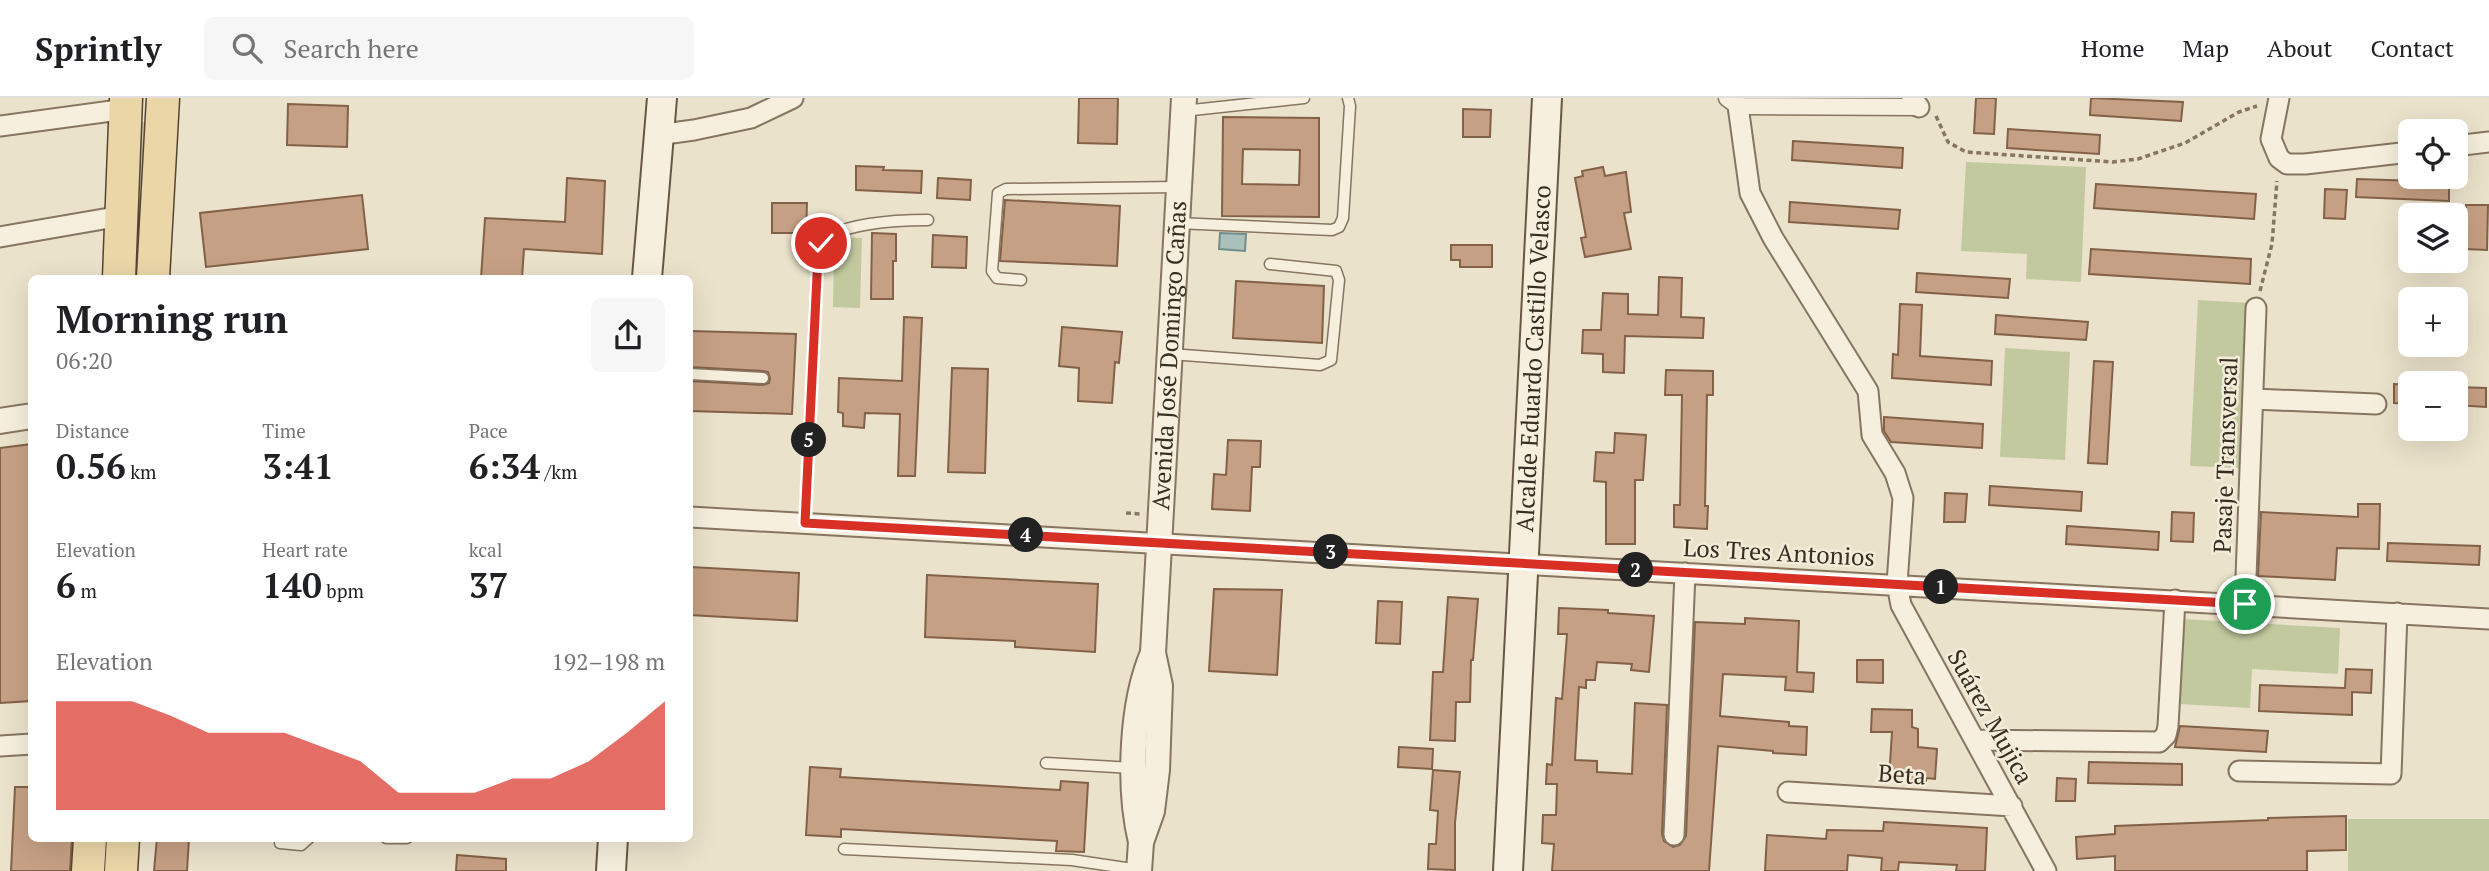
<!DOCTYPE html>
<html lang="en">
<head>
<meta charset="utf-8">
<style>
	:root { --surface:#fff; --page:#f6f6f6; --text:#202124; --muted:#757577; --line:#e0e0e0; --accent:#d93025 }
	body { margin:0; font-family:"PT Serif",serif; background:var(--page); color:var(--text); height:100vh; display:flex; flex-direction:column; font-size:26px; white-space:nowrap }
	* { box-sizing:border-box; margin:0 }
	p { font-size:23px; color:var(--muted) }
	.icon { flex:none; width:38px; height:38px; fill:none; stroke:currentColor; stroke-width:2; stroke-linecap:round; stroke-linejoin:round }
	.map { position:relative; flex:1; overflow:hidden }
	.details { position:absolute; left:28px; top:177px; width:665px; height:567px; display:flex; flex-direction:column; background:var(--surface); border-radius:10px; box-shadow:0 7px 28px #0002 }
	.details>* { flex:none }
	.fabs { position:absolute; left:2398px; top:21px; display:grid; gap:14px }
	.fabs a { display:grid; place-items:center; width:70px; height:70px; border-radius:10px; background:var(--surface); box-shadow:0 7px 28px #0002; font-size:35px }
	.pin { position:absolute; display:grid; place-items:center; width:60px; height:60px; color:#fff; margin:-30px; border:4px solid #fff; border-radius:50%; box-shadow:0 2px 7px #0007 }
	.km { position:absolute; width:35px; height:35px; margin:-18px; border-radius:50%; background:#222; color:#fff; font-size:19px; line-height:35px; text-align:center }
	.round { display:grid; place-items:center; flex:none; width:74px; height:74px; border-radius:10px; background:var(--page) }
	.overview { display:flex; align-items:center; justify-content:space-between; height:119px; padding:0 28px }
	h1 { font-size:38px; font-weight:600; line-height:52px }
	.metrics { display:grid; grid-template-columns:repeat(3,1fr); gap:10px; height:119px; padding:7px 28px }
	.metrics div { display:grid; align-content:center }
	.metrics b { font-size:35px; font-weight:600 }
	.metrics small { font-size:19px; font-weight:400 }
	.metrics p { font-size:19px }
	.chart { height:196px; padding:14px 28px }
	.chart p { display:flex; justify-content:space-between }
	.chart svg { width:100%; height:126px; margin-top:7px; fill:var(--accent); opacity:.7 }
	header { display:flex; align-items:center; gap:42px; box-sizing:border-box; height:98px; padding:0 35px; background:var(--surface); border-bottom:2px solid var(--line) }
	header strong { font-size:33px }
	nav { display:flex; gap:38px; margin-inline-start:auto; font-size:24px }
	.search { width:490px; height:63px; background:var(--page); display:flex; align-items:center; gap:18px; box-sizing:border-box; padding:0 24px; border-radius:10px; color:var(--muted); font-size:26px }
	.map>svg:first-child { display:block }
</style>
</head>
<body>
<header>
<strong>Sprintly</strong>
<div class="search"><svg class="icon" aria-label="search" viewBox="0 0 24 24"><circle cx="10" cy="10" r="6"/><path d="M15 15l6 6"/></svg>Search here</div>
<nav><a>Home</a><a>Map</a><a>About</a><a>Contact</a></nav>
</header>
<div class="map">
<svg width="2489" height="773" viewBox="0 0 2489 773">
	<rect width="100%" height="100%" fill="#ebe2cb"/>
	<path fill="#c3c99f" d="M139,24h6l-10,156h-5z
		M1966,64l120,5 -5,115 -55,-3 1,-25 -66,-3z
		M841,139l21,1 -2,70 -27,-1 1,-65z
		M2198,202l51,3 -8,165 -51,-2z
		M2005,250l65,4 -5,108 -65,-3z
		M2184,521l156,9 -2,46 -86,-5 -2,39 -71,-4z
		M2348,721h141v52h-141z"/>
	<path fill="#aac0ba" stroke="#718e88" stroke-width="2" d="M1220,135l26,1 -1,17 -26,-2z"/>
	<path fill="#c6a084" stroke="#836148" stroke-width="2" fill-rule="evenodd" d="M1079,0h39l-1,46 -39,-1z
		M1976,0h20l-2,36 -20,-1z
		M2091,0l92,4 -2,19 -91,-6z
		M288,6l60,2 -1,41 -60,-2z
		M1463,11l28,1 -1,27h-27z
		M1223,19l96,1v99l-97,-1zM1243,51l57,1 -1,35 -57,-1z
		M2008,31l92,6 -1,19 -92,-6z
		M1793,43l110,7 -1,20 -110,-8z
		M856,68l28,1 -1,3 39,1 -1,22 -65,-3z
		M1603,69l2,9 21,-4 5,40 -7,1 7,36 -46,8 -4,-19 5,-1 -11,-59 8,-2 -1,-5z
		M567,80l38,3 -3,73 -78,-5 -2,29h-41l4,-60 80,4z
		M938,80l33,2 -1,20 -33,-2z
		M2357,81l92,3v19l-93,-4z
		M2096,86l160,10 -2,25 -160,-11z
		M2325,91l22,1 -2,29 -21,-1z
		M362,97l6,54 -162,18 -6,-54z
		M1005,102l115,6 -3,60 -117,-5z
		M1790,104l110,8 -2,19 -109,-7z
		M772,105h35l-1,30h-34z
		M2466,107h22l-1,45 -22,-1z
		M872,135l24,1v27h-3v38h-22z
		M933,137l34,2 -1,31 -34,-1z
		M1451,147h41v22h-32v-7h-9z
		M2091,151l160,10 -1,25 -161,-10z
		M1917,175l93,6 -2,19 -92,-6z
		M1659,179l23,1 -1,39 23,1 -1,20 -78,-2 -1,37 -21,-1v-18l-21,-1 1,-23h18l2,-37 25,1v20l30,1z
		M1236,183l88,5 -2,57 -89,-5z
		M1900,206l22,1 -2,51 72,5 -1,24 -99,-7 1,-24 5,1z
		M1996,217l92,7 -2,18 -91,-6z
		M904,219l18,1 -7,158h-17l2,-62 -35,-1 -1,15 -21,-2v-13l-5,-1 1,-34 63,3z
		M1062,229l60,5 -3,31 -4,-1 -3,41 -34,-2 1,-33 -20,-2z
		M690,233l106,3 -4,80 -102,-3v-30l73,4 6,-2 1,-5 -2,-6 -5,-1 -73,-4z
		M2094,263l19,1 -6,102 -19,-1z
		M952,270l36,1 -3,104 -37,-1z
		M1666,272l47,1v24h-6l-2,111h3l-1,23 -33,-2v-22h6l2,-110h-17z
		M2394,286l16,1v19l-16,-1z
		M2455,289l31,1v19l-31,-2z
		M1884,319l99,7 -1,24 -91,-6 -7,-11z
		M1615,335l31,2 -3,45h-8v64h-29v-62l-12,-1 2,-29 18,1z
		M1228,342l33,1 -1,26h-8l-2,44 -38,-2 2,-35 12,1z
		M32,346v257l-32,2v-255z
		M1990,388l92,6 -1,19 -92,-6z
		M1945,395l22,1 -2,28h-21z
		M2358,406h22l-1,45 -42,-1 -2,32 -77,-4 3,-64 97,5z
		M2172,414l22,1 -1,29 -22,-1z
		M2067,428l92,6 -1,18 -92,-6z
		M2388,445l92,3 -1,19 -92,-4z
		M690,469l109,6 -2,48 -107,-6z
		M927,477l171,9 -3,68 -80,-5v-6l-90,-4z
		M1214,491l68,1 -5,85 -68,-4z
		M1448,499l30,2 -5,61h-2l-1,42h-14l-1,39 -25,-1 3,-68h10z
		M1378,503l24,1 -2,42 -24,-1z
		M1559,510l49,2v3l46,3 -5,56 -18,-2 1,-6 -35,-2 -2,18h-9v8l-7,-1 -4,73 22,1v11l35,2 3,-71 32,2 -5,129 2,7 9,6 7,-2 6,-9 9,-214 50,2v-6l54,3 -2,51 17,1 -1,19 -28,-2 1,-13 -63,-3 -3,42 69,6v4l18,1 -1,28 -33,-2v-2l-55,-5 -9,125h-157l2,-27 -12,-1 1,-28h13l1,-31h-11l1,-20 5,1 4,-67 6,1 5,-65h-9z
		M1857,562h26v23l-26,-1z
		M2346,571l26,1 -1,23 -19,-1v23l-93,-4 1,-26 85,3z
		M1872,611l40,1v17l6,2v18l19,2 -2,30 -9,-1v3l-37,-2 3,-47h-21z
		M2180,628l88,5 -2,21 -91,-5z
		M1399,649l34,2 -1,20 -34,-2z
		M2089,664l93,2v21l-94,-2z
		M810,669l31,2 -1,8 220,13 1,-9 27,2 -4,69 -28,-1 1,-10 -216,-12v8l-35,-2z
		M1433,672l27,2 -5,51v47l-27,-1 1,-25h7l2,-33 -8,-1z
		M2057,680l19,1 -1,22h-19z
		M15,689h17v51h40l-2,33h-59z
		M2346,718v34l-39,1v20h-192v-15l-38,3 -1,-22 39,-3v-8l153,-6v-2z
		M1884,724l103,6 -2,43h-29l1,-6 -58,-3 -1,9h-17l1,-13 -34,-3 -1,16h-82l2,-36 59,4 1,-9 56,1z
		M157,740h32l-2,33h-33z
		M457,757l49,4v12h-50z"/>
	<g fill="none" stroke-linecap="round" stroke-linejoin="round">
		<g stroke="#867560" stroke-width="13">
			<path id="service" d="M1183,13l121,-13
				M1177,125l155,7 7,-3 4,-9 7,-112 -2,-8
				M1021,182l-24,-2 -5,-7 6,-78 8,-4 172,-2
				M1170,256l150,11 11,-5 8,-80 -3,-9 -66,-7
				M690,276l73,4
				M805,425l13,-275c12,-26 85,-28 110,-28
				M1046,665l87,5
				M386,740h21
				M280,745l21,2 8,-7
				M844,751l228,11 67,10"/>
		</g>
		<g stroke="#867560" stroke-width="19">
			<path id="pedestrian" d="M1727,0l11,8 181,1"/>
		</g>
		<g stroke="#867560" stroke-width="23">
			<path id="minor" d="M1912,0l7,9
				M2279,0l-8,41 8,19 8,6h18l105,-12
				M1738,8l12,87 23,45 95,153 4,44 23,38 8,25 -6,86 4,21 145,266
				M0,28l126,-17
				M657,37l37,-5 57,-12 42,-20
				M2455,48l34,-4
				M0,139l121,-21
				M2253,301l123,5
				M690,419l1799,102
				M2245,506l11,-296
				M1975,642l184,2 7,-7 2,-9 7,-126
				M0,648l32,-2
				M2239,673l152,3 6,-161
				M1788,694l224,14
				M1674,737l11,-262"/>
		</g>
		<g stroke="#867560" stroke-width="28">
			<g id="tertiary">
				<path d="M0,323l32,-5"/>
				<path id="s1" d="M1141,744c-13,-54 -10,-138 12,-189l31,-555"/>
				<path d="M1139,773l2,-29 11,-31 5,-41 3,-84 -7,-33"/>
			</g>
		</g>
		<g stroke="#685743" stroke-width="32">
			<g id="secondary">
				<path d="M647,180l15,-180"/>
				<path d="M611,773l2,-33"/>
				<path id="s2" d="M1508,773l39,-773"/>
			</g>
		</g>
		<g stroke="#554434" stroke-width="35">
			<path id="primary" d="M119,180l7,-180
				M153,180l10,-180
				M88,773l2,-33
				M121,773l2,-33"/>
		</g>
		<path stroke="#867560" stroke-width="3.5" stroke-dasharray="5 3.5" stroke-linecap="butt" d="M1936,18l12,26 18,10 147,10 25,-3 47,-16 54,-31 18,-6
			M2260,193l12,-47 5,-63
			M1126,415l15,1"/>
		<use href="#service" stroke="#f6efdd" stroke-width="10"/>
		<use href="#pedestrian" stroke="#f6efdd" stroke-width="16"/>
		<use href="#minor" stroke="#f6efdd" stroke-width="19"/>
		<use href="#tertiary" stroke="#f6efdd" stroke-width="24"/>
		<use href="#secondary" stroke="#f6efdd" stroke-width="28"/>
		<use href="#primary" stroke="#ead6a7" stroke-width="32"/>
	</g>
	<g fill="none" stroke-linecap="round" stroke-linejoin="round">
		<g stroke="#fff" stroke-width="14">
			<path id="route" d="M821,145l-3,12 -13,268 1440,81"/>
		</g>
		<use href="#route" stroke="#d93025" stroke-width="9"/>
	</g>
	<g text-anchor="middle" stroke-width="5" stroke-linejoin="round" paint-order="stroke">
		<g font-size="24" fill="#382d22" stroke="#f3ecd9">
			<text dy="8" stroke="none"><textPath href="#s1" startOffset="490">Avenida José Domingo Cañas</textPath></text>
			<text dy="8" stroke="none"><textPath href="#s2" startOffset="513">Alcalde Eduardo Castillo Velasco</textPath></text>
			<text transform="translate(2226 357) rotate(-88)" y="8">Pasaje Transversal</text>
			<text transform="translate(1779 455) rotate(3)" y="8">Los Tres Antonios</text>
			<text transform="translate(1990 619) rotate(61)" y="8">Suárez Mujica</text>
			<text transform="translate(1902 677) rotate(4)" y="8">Beta</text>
		</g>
	</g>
</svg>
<div class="fabs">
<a><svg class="icon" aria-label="locate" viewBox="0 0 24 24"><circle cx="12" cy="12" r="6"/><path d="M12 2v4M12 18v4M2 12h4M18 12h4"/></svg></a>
<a><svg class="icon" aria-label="layers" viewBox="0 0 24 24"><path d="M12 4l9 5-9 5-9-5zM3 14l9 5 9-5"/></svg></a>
<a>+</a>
<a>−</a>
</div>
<div class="pin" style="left:2245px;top:506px;background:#1e9e55"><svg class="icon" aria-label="arrive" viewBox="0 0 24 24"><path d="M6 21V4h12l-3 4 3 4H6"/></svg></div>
<div class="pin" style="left:821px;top:145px;background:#d93025"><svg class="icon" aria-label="check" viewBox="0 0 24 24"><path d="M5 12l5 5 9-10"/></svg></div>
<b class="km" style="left:1941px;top:489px">1</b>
<b class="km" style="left:1636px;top:472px">2</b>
<b class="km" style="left:1331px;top:454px">3</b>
<b class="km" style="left:1026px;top:437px">4</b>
<b class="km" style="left:809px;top:342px">5</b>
<section class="details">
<div class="overview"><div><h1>Morning run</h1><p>06:20</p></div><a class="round"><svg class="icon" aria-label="share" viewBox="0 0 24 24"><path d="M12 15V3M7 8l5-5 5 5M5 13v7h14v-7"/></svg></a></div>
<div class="metrics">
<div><p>Distance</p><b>0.56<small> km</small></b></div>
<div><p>Time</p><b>3:41</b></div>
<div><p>Pace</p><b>6:34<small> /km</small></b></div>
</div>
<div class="metrics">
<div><p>Elevation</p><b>6<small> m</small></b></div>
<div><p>Heart rate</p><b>140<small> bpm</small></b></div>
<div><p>kcal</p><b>37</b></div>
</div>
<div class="chart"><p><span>Elevation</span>192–198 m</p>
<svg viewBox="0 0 160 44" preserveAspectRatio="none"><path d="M0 44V6L10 6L20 6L30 11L40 17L50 17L60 17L70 22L80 27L90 38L100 38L110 38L120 33L130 33L140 27L150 17L160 6V44z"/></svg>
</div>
</section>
</div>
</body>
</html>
